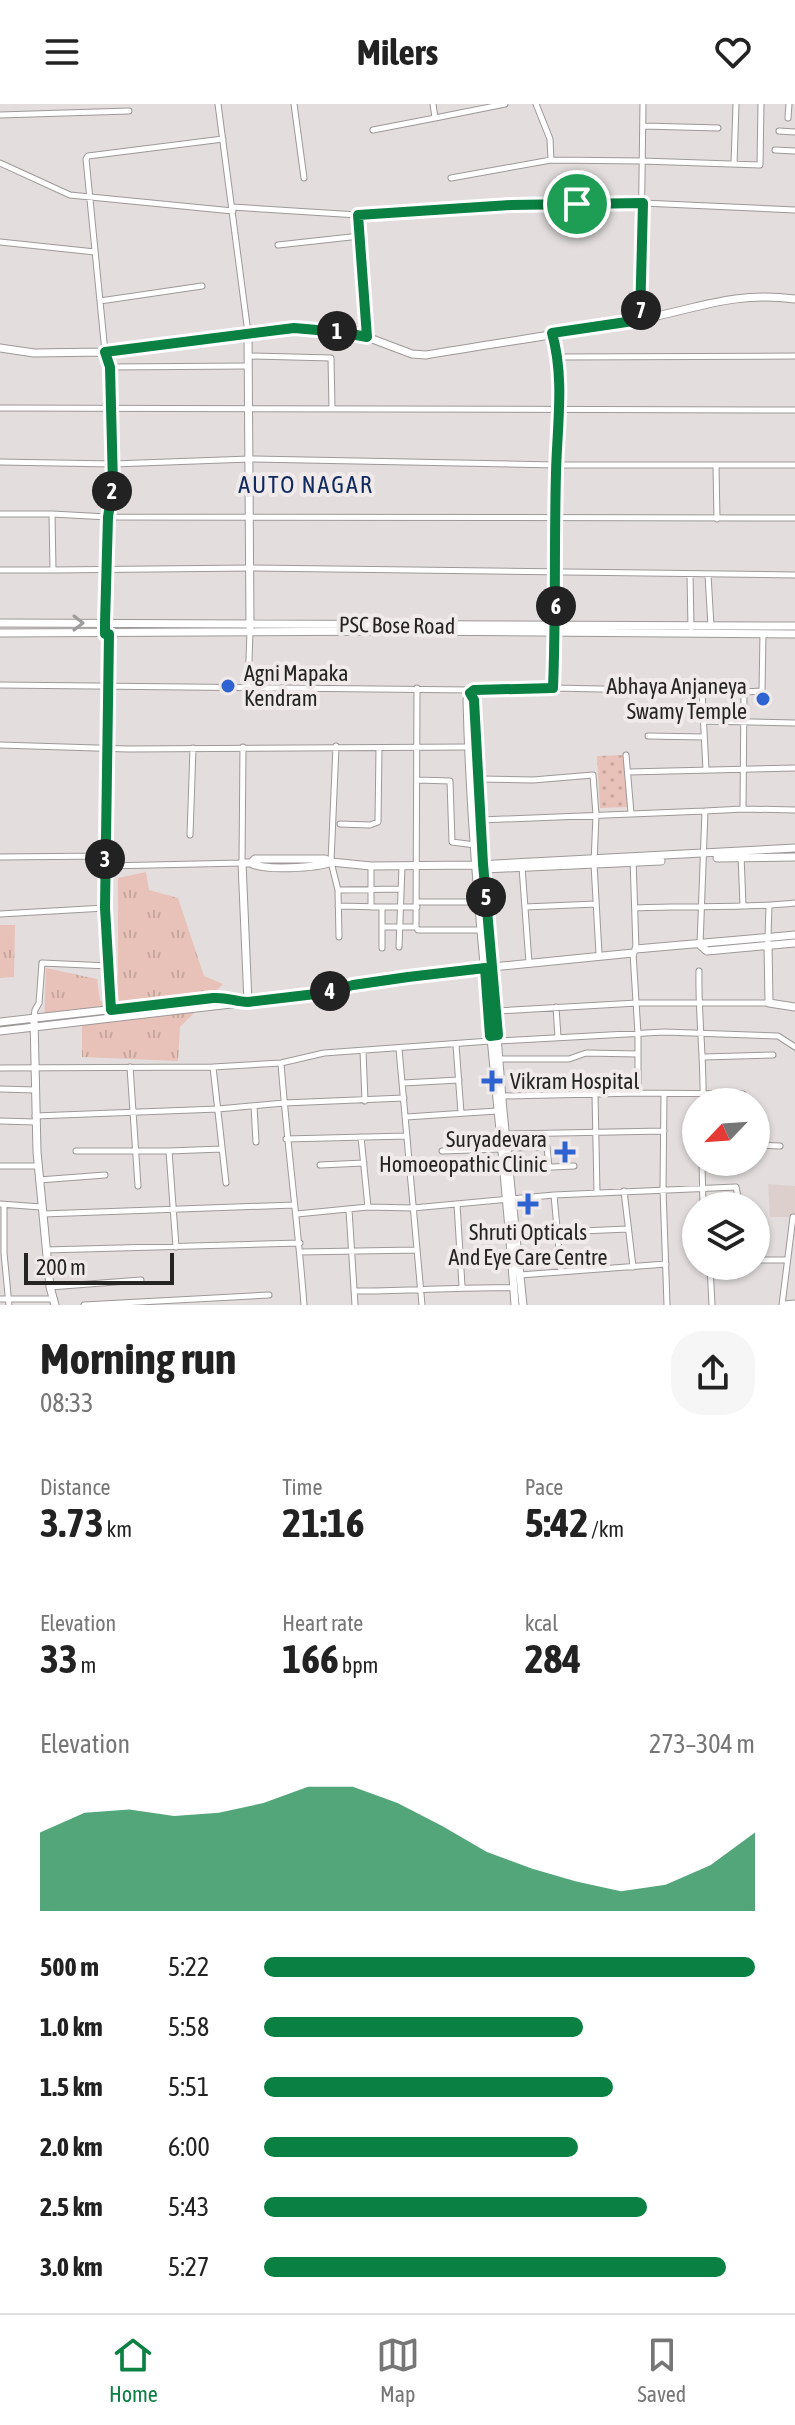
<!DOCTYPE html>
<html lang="en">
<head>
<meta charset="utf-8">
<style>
	:root { --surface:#fff; --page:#f6f6f6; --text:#222; --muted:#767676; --line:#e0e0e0; --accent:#0b8043 }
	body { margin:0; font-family:"Asap Condensed",sans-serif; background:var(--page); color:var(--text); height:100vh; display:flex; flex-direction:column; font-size:30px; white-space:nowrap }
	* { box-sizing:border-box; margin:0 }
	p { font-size:26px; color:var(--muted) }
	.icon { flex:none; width:44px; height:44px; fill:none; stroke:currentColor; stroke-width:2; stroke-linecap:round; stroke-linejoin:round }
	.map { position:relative; height:1201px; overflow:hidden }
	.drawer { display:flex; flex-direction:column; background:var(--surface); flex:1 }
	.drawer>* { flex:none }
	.needle { width:52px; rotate:245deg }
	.controls { position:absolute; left:682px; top:984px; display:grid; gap:16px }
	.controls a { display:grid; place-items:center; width:88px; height:88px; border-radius:50%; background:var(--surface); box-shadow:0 2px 6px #0004; font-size:40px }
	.scale { position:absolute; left:24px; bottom:20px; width:150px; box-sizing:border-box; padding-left:8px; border:4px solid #252423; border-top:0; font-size:22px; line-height:28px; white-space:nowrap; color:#252423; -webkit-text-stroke:6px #f0ebea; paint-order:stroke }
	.pin { position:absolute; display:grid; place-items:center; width:68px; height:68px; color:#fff; margin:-34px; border:4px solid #fff; border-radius:50%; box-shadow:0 2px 8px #0007 }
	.km { position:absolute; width:40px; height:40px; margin:-20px; border-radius:50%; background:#222; color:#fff; font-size:22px; line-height:40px; text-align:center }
	.round { display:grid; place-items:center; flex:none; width:84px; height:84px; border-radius:32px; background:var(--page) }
	.overview { display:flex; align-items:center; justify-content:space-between; height:136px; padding:0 40px }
	h1 { font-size:44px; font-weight:700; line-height:60px }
	.figures { display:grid; grid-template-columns:repeat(3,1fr); gap:12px; height:136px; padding:8px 40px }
	.figures div { display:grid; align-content:center }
	.figures b { font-size:40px; font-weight:700 }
	.figures small { font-size:22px; font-weight:400 }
	.figures p { font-size:22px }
	.chart { height:224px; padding:16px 40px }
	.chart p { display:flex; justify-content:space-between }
	.chart svg { width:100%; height:144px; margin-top:8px; fill:var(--accent); opacity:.7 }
	ul { padding:0 40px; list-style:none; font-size:26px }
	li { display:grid; grid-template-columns:128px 96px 1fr; align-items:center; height:60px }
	li i { height:20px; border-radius:10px; background:var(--accent) }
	header { display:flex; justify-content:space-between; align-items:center; height:104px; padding:0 40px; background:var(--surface); font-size:36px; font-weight:700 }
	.dock { display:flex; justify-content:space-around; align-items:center; height:112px; border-top:2px solid var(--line); background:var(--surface); font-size:22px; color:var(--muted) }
	.dock a { display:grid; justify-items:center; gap:4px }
	.dock .active { color:var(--accent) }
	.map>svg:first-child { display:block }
</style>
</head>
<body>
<header><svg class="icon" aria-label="menu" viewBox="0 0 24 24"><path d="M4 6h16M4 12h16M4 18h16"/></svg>Milers<svg class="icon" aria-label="heart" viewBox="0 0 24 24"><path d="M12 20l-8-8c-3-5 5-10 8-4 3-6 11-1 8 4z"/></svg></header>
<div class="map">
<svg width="795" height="1201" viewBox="0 0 795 1201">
	<defs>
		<pattern id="grass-tufts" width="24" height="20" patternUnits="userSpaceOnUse" patternTransform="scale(2)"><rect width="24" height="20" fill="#e8c1b8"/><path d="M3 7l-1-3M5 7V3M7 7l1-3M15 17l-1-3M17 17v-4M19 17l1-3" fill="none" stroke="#c7a69e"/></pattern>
		<pattern id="park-dots" width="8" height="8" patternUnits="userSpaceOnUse" patternTransform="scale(2)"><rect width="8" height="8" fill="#e8c1b8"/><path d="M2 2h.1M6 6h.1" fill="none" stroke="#c7a69e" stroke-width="1.8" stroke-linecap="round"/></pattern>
	</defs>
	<rect width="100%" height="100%" fill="#e3dedd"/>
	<path fill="#dccfcc" d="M768,1080l27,2v31h-25z"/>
	<path fill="url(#grass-tufts)" d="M146,768l3,18 29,8 26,78 19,8 -43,43 -2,34 -96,-4v-31l-38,3 2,-61 51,11 3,22 15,-3 3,-25v-95z
		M0,821h15l-1,52 -14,1z"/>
	<path fill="url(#park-dots)" d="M625,651l3,52 -28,1 -3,-52z"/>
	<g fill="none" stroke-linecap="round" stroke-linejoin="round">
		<g stroke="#9d9998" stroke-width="7">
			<path id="minor" d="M218,0l30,229
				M294,0l10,74
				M433,0l2,14 70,-14
				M536,0l14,35 1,21
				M0,11l129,-4
				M788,14l1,-14
				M644,22l74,2
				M373,26l62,-12
				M779,27l16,1
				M775,46l20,1
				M0,59l70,32 163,16
				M734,60l2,-60
				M451,74l100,-18 91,1 118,4 1,-61
				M232,103l126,8 153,-10 132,-2 152,7
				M358,111l9,122
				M0,138l95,10
				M278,141l82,-9
				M100,197l102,-15
				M640,216l3,-216
				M552,231c13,42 6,86 4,129 -2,54 -1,107 0,161
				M105,248l-19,-193 2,-3 135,-17
				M249,252l82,2 1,50
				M559,253l236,-1
				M110,263l138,-1
				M0,304l795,2
				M0,358l113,2 137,-5 306,6h239
				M716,362l1,53
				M0,410h52l1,56h-53
				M52,410l56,3 687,1
				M53,466l198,-2 544,7
				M690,471l1,53
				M708,471l3,51
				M0,581l471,5
				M248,584l2,-57
				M553,584l191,4 -1,117 52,1
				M702,587l4,79
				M744,588l18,-1 1,-57
				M703,617l92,2
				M648,632l56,1
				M0,641l128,4 340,-2
				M336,642l-5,116 7,28 1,47
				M626,651l5,58
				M628,668l167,-4
				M478,675l55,1 60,-5 3,40 -2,49 5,90
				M418,676l32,1 2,61 23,3
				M705,707l38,-2
				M481,716l224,-9 -5,134
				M340,720l30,1 8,-3 1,-74
				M190,731l3,-87
				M741,751l2,51
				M0,753l105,-1
				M633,755l3,90 -3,4 5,81v59
				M106,762l136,-3 1,-116
				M371,762v41
				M522,763l7,96
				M338,786l63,-1
				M417,798h62
				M338,802l44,1v41
				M382,803h35
				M525,803l71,-3
				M635,804c53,-3 107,1 160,-5
				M0,810l105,-6 4,-274
				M382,823h34l2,3h63
				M416,823l1,-239
				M768,833l1,-31
				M399,843l3,-81
				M109,862l3,52
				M699,867c-1,44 5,87 4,131
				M248,898l76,-9 29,-8 55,-8 77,-9
				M556,903l2,30
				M497,907l140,-8h132
				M34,914l1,-8 4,-7 3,-40 67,3 -4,-58
				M498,937l166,-9 114,4 17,11
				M456,941l5,68
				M399,945l23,256
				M363,947l2,50
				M704,953l69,-2
				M500,955h69l17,-6 52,1
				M281,959c6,81 17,161 23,242
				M130,963l8,119
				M213,963l13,116
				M0,964l213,-1 68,-4 43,-10 166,-12
				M403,979l56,-3
				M0,985l36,1
				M595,990l2,99
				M664,990l-1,95 4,116
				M503,992l135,-3 105,1v8
				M254,1002l2,36
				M35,1012l183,-7 66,-6 120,-5
				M406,1013l91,-6
				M0,1017l36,1
				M505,1030l159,-3
				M361,1033l7,70
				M286,1035l121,-3
				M756,1041l24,1
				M506,1044l41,-1 2,20
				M76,1047h93l53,-2
				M169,1047l7,96
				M442,1047l58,-2
				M702,1058l1,44
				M320,1061l44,-2
				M0,1062h39
				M509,1065l65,-3
				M39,1076l66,-5
				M624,1087l9,76
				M554,1091l7,77
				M0,1100l41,3
				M457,1100l5,82
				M4,1101v48l5,52
				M349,1106l6,95
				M43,1110l251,-9
				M297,1110l71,-7 45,1 141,-13 182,-8 4,19
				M558,1128l70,-3
				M46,1146l254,-7
				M300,1148l117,-2
				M756,1156h30
				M710,1162l2,39
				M520,1171l146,-11
				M50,1183l91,-7
				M354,1187c54,1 106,-5 160,-3
				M0,1195h54
				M84,1201l185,-10
				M782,1201l11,-88"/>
		</g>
		<g stroke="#9d9998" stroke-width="9">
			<path id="tertiary" d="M248,229l2,294
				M0,244l34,5 71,-1 189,-24 46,4 27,5 45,17 14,1c71,-12 142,-22 212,-35 59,-11 94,-29 157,-21
				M0,519l795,3
				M105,521l3,-108 5,-32 -3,-118 -5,-15
				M0,529l407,-2 388,3
				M470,592l4,4 9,164 20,247 20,194
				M470,592l-3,4c5,203 34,403 48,605
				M470,592l1,-6h3l79,-2 3,-57
				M717,754l78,-1
				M251,759c11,8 67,5 80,-1
				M485,765l176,-8
				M768,840l1,59 26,4
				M700,841l7,6 88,-8
				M636,845l159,-14
				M492,863l141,-14
				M34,914l3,134 13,135 5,18
				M0,918l213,-24 16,-1 10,5
				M0,927l248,-29 -6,-139h9l4,-4h70l6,3 40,4 106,-1 318,-17
				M785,1201l10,-1"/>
		</g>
		<use href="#minor" stroke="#fff" stroke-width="5"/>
		<use href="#tertiary" stroke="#fff" stroke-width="7"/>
	</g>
	<defs><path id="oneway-chevron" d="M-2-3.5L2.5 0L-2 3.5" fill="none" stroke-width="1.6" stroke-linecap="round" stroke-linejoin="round" transform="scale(2)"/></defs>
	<use stroke="#9d9c9c" href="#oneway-chevron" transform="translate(78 519)"/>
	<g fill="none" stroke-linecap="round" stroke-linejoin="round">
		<g stroke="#fff" stroke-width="16">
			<path id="route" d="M643,99l-3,117 -88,13c13,46 5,93 4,140 -2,72 0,144 -3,215l-79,2 -4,3 4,7 9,164 15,171 -8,1 -5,-68 -77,9 -55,8 -29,8 -76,9c-13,0 -20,-5 -35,-4l-102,12 -6,-102 4,-274h-4v-11l3,-106 5,-32 -3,-118 -5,-15 189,-24 46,4 27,5 -9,-122 153,-10z"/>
		</g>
		<use href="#route" stroke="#0b8043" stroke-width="10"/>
	</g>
	<g fill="#3063d2" stroke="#f0ebea" stroke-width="3">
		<circle cx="228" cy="582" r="8"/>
		<circle cx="763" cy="595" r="8"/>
		<path d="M488 965h8v8h8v8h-8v8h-8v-8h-8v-8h8z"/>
		<path d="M561 1036h8v8h8v8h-8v8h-8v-8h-8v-8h8z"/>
		<path d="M524 1088h8v8h8v8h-8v8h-8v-8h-8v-8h8z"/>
	</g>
	<g text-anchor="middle" stroke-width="8" stroke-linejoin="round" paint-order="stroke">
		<g font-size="22" fill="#252423" stroke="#f0ebea">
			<text transform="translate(397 521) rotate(1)" y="8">PSC Bose Road</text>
		</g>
		<g font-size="22" fill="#252423" stroke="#f0ebea" text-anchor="start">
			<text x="244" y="577">Agni Mapaka<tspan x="244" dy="25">Kendram</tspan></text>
			<text x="747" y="590" text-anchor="end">Abhaya Anjaneya<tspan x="747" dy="25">Swamy Temple</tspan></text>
			<text x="510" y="985">Vikram Hospital</text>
			<text x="547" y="1043" text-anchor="end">Suryadevara<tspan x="547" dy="25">Homoeopathic Clinic</tspan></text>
			<text x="528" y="1136" text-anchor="middle">Shruti Opticals<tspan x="528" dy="25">And Eye Care Centre</tspan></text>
		</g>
		<g font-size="24" letter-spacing="2" fill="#10295e" stroke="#f0ebea">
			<text x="306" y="389">AUTO NAGAR</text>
		</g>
	</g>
</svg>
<div class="controls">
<a><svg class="needle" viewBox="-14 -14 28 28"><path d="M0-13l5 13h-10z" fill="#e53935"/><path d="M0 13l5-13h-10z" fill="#767676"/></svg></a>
<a><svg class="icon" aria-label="layers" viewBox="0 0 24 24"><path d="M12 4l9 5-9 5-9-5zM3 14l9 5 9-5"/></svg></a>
</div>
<div class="scale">200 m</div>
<div class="pin" style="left:577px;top:100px;background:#1e9e55"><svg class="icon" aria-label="arrive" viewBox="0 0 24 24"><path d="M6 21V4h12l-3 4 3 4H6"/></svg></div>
<b class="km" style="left:337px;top:227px">1</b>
<b class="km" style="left:112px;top:387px">2</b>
<b class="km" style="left:105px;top:755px">3</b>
<b class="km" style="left:330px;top:887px">4</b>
<b class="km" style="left:486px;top:793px">5</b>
<b class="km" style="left:556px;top:502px">6</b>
<b class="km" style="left:641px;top:206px">7</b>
</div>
<section class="drawer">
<div class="overview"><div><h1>Morning run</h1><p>08:33</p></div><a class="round"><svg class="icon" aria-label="share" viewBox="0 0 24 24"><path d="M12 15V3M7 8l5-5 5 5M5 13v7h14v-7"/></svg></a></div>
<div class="figures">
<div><p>Distance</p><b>3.73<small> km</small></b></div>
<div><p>Time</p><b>21:16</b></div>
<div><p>Pace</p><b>5:42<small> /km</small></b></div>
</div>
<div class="figures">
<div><p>Elevation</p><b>33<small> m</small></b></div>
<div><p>Heart rate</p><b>166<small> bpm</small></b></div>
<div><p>kcal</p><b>284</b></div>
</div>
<div class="chart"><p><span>Elevation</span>273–304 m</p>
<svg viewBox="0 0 160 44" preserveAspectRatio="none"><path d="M0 44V20L10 14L20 13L30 15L40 14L50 11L60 6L70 6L80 11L90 18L100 26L110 31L120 35L130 38L140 36L150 30L160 20V44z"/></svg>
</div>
<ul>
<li><b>500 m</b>5:22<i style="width:100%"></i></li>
<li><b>1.0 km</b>5:58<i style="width:65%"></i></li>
<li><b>1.5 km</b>5:51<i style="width:71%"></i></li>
<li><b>2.0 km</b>6:00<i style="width:64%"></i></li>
<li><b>2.5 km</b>5:43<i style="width:78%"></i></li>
<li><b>3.0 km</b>5:27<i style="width:94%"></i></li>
</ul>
</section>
<nav class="dock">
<a class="active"><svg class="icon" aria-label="home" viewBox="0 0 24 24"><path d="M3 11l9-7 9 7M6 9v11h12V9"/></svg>Home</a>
<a><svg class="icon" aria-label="map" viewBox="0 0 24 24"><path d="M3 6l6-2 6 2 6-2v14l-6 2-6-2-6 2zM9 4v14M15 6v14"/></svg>Map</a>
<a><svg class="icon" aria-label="saved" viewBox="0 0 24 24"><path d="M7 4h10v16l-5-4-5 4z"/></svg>Saved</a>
</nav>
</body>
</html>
